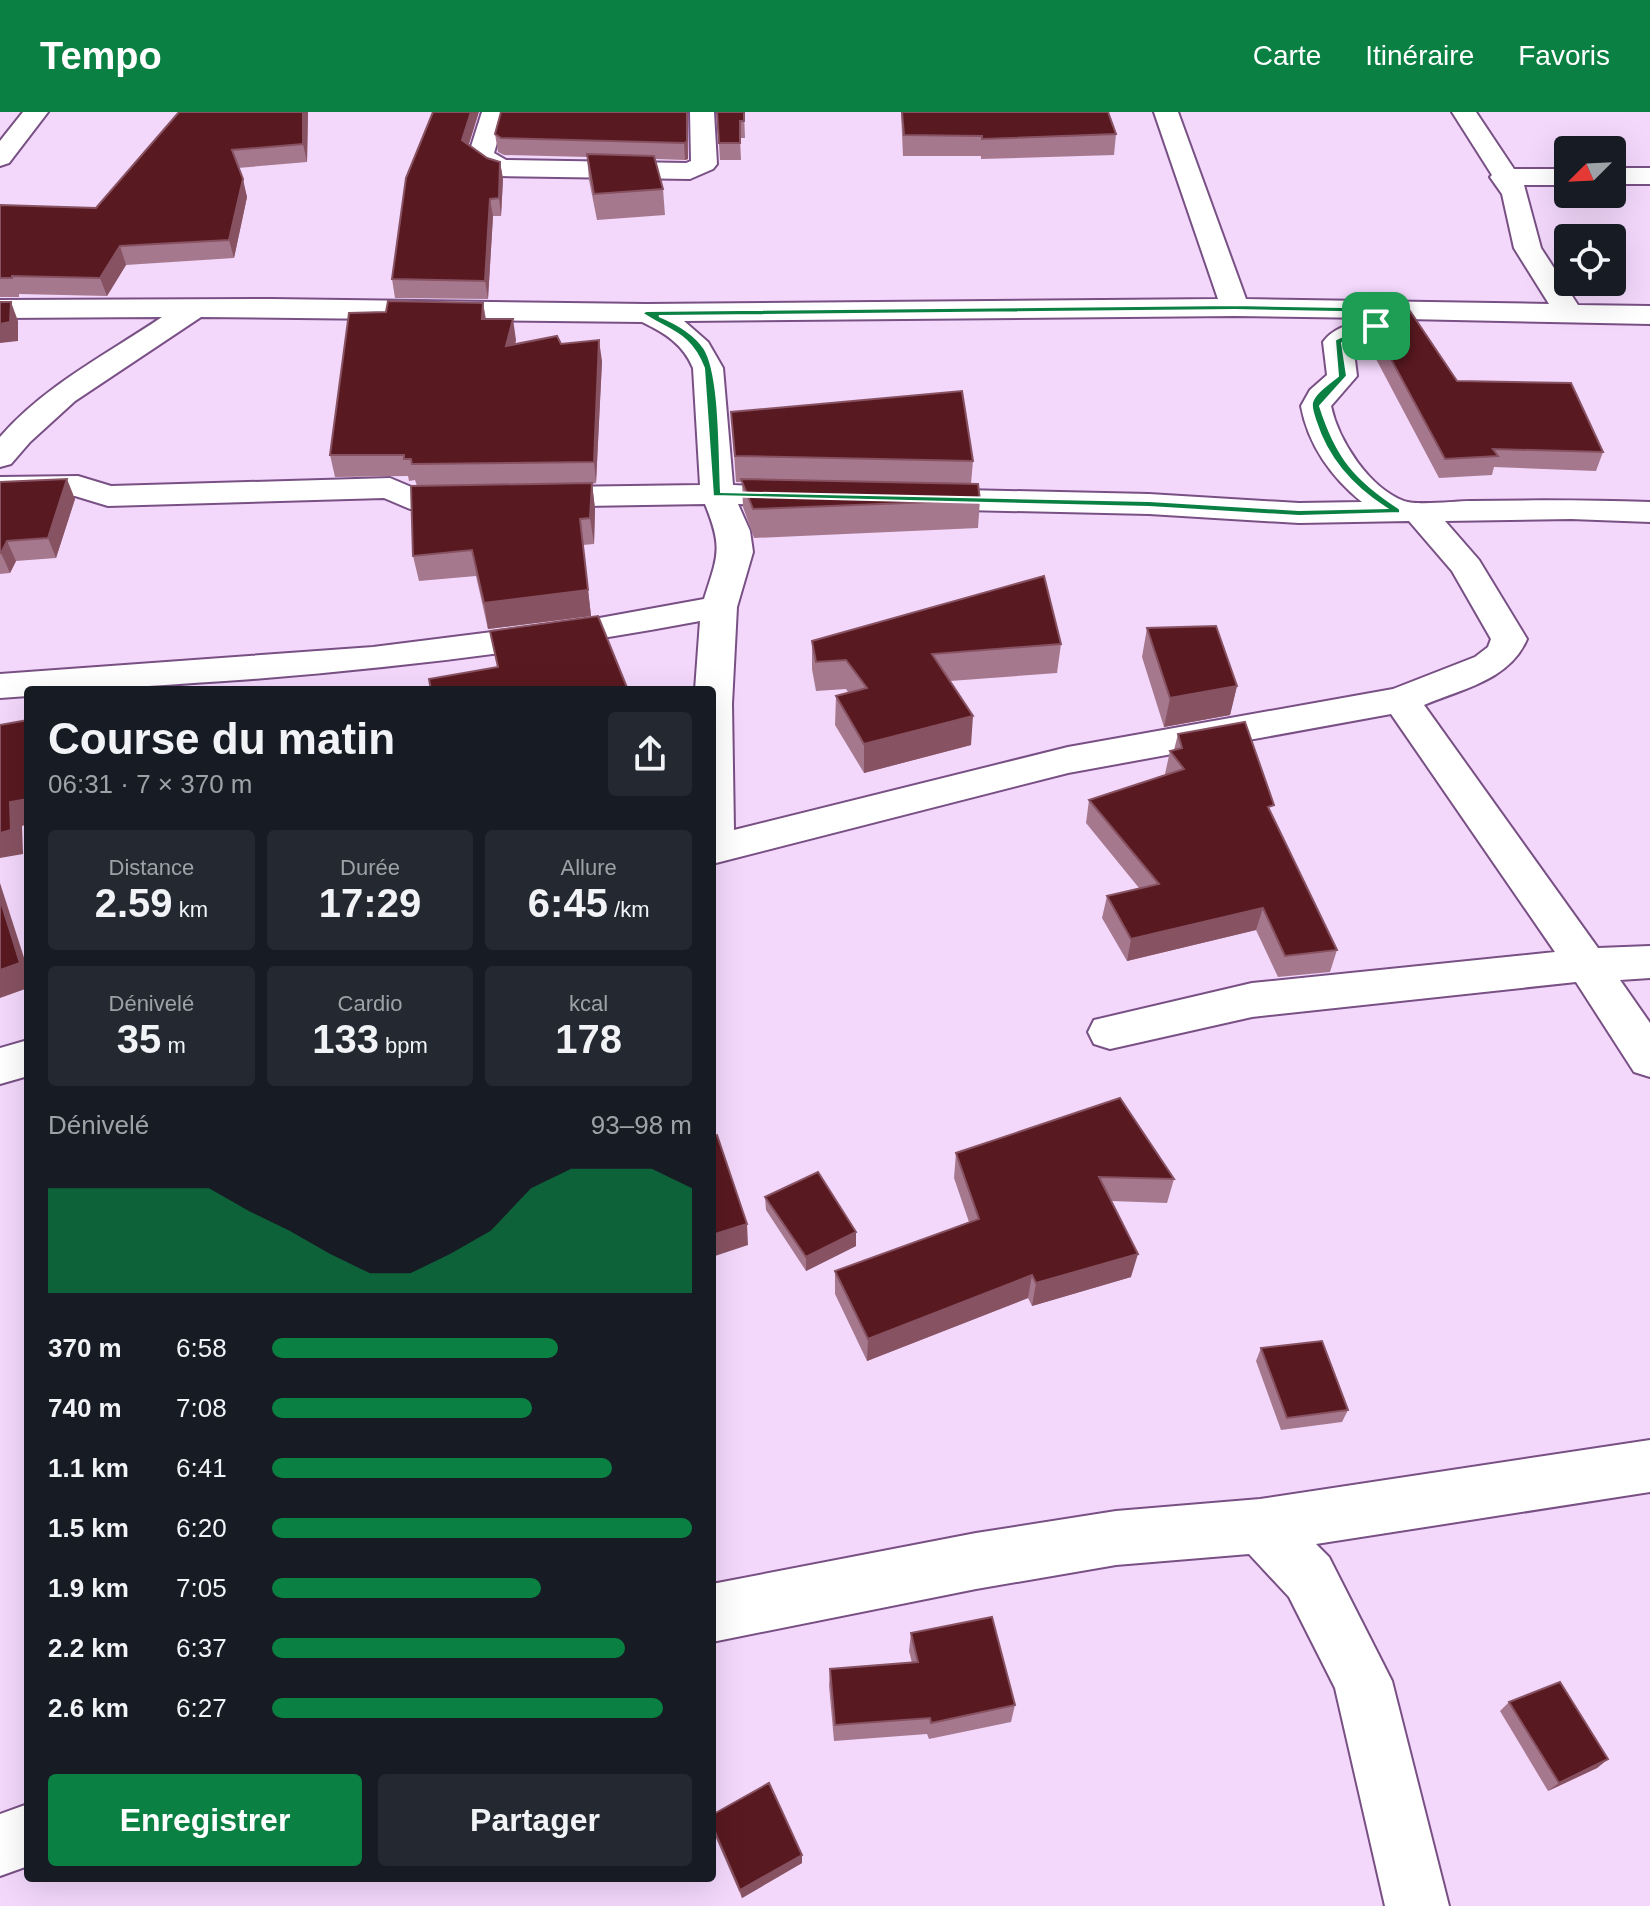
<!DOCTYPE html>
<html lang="fr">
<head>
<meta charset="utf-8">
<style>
	:root { --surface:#171b24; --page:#242831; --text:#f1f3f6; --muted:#9ea1a6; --accent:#0b8043 }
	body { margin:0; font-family:Arial,sans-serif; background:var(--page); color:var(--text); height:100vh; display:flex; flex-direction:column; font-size:30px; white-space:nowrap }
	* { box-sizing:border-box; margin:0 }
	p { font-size:26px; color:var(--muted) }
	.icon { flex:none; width:44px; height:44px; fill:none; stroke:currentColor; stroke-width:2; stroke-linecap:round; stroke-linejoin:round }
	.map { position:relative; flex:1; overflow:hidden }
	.sheet { position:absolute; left:24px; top:574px; width:692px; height:1196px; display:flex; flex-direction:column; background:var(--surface); border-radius:8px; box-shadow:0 8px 32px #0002 }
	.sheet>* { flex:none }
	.needle { width:52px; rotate:246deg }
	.buttons { position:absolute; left:1554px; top:24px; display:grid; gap:16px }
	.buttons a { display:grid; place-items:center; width:72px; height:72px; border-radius:8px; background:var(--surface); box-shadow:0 8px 32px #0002; font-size:40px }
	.pin { position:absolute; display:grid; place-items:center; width:68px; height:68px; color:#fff; margin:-34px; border-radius:16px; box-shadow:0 4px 12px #0006 }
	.round { display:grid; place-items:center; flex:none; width:84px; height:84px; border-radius:8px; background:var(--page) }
	.headline { display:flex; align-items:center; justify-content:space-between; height:136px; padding:0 24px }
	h1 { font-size:44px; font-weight:600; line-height:60px }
	.figures { display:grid; grid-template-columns:repeat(3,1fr); gap:12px; height:136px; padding:8px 24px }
	.figures div { display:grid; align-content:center; border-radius:8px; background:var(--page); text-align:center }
	.figures b { font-size:40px; font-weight:600 }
	.figures small { font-size:22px; font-weight:400 }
	.figures p { font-size:22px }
	.chart { height:224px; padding:16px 24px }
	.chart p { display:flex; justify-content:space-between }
	.chart svg { width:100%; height:144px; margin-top:8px; fill:var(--accent); opacity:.7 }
	.action { display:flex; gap:16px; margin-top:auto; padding:16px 24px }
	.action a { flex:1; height:92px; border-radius:8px; background:var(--accent); color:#fff; font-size:32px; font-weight:600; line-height:92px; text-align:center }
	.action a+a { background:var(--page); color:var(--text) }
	ul { padding:0 24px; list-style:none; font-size:26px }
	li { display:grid; grid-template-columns:128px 96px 1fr; align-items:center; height:60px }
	li i { height:20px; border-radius:10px; background:var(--accent) }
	header { display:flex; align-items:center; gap:48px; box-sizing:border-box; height:112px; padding:0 40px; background:var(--accent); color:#fff }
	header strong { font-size:38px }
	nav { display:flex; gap:44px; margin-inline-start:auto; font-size:28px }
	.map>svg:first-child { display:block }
</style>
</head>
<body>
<header>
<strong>Tempo</strong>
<nav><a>Carte</a><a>Itinéraire</a><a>Favoris</a></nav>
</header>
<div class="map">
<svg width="1650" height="1794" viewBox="0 0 1650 1794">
	<rect width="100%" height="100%" fill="#f3d8fc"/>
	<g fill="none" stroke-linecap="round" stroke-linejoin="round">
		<g stroke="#785084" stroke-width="4">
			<path id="street" d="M23,0h25l-39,51 -9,3v-25z
				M482,0h24l-12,41 12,7 180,3 5,-2 -1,-49h24l3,52 -4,5 -23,10 -190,-3 -9,-3 -23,-17z
				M1154,0h24l68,187 303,5 -35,-56 -12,-54 -12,-17 2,-2 -40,-63h24l38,57h54v16h-44l17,63 37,57 72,1v18l-244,-5 -10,9 -43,16 4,32 -26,30c7,34 38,82 73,95 14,5 51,0 67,0 60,-1 119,-1 179,1v20l-79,-3 -126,2 34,39 48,79c-17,41 -65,50 -103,66l174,243 52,-2v32l-30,2 30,43v54l-16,-5 -58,-90 -324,35 -142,32 -16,-5 -6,-12 6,-12 158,-37 303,-31 -164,-238 -323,59 -356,91v-174h-17l5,-69c-148,28 -297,46 -447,58 -75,5 -150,11 -225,11v6l-28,2v-24l373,-27 221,-28 110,-20c14,-44 19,-51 1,-95l-295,5 -26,-11 -276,8 -33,-10 -75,1v-20l78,-1 33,10 279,-8 26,11 284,-4 -7,-117c-10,-24 -28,-35 -51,-46l-441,-5 -126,84 -45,41 -19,22 -11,3v-30c44,-51 107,-83 162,-120l-162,1v-18l272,-1 374,5 572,-5zM1235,204l136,2c-18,6 -36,8 -48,24l4,33 -17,15 -9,16c7,39 31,72 61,96l-63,1 -150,-9 -228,-5 -12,3 -4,7 4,7 12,3 228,5 150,9 110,-2 43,50 39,68 -3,8 -13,10 -82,32 -325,58 -334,83 -2,-126 5,-97 16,-55 -3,-21 -12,-27 62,2 12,-3 4,-7 -4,-7 -79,-4 -10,-117 -15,-26 -24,-21z
				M1612,56h38v16h-38z
				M28,928v36l-28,8v-36z
				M1650,1328v52l-334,52 13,13 63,124 57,225h-64l-50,-218 -46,-91 -40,-43 -133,11 -140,24 -264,53v-58l264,-51 140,-22 144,-12z
				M28,1692v62l-28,10v-62z"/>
		</g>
		<use href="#street" fill="#fff" fill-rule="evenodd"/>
	</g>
	<path fill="#a6788e" d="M179,0h129l-1,50 -69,6 9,29 -13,61 -108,7 -19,31 -88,-2v3h-19v-92l96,3z
		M688,0v47l-3,1 -30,-1 8,30 2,26 -68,5 -8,-40 -2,-23 -83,-2 -6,-3 -3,-18z
		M717,0h27l1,26h-5l1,22h-21z
		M901,0h207l8,22 -2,21 -133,4v-3h-78z
		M469,33l18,13 13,4 3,17 -2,37h-8l-5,83 -93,-1 -3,-19z
		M483,191l3,16 30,21 -1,5 46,-1 41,17 -6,122 -4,1 3,25 -1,35 -11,1 8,71 -103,13 -12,-53 -57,5 -6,-25 4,-70 -2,-6 -6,1 -1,-5 -73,1 -5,-22 56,-143z
		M1372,212l85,57 146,71 -7,19 -102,-4 -2,8 -53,3 -72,-136z
		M731,300l242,49 -2,23 9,16 -2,28 -224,10 -11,-31 -1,-25h-6z
		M0,370l75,17 -19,59 -40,3 -6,12 -10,1z
		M1147,516l90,58 -7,29 -66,12 -22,-70z
		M812,529l249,3 -4,29 -107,8 21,64 -107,28 -29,-48 1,-29 12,-4 -2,-3 -30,2 -4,-22z
		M1178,622l93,81 66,135 -7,22 -52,5 -22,-47 -129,31 -25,-43 5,-22 32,-8 -53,-65 3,-23 77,-25 -1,-1 5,-23 4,-1z
		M956,1041l218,26 -7,24 -56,-2 20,76 -99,29 -4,-8 -161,63 -32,-67v-23l134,-49 -15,-44z
		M765,1085l91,49 -50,25 -40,-61z
		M1261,1236l87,62 -6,12 -61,8 -25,-69z
		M911,1521l104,72 -4,17 -82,17 -2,-5 -93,7 -5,-55 1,-17 82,-6 -3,-12z
		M1509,1590l99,57 -11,9 -49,23 -48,-80z
		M712,1703l90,48 -60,35 -30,-69z"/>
	<path fill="#875262" d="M303,0h5l-1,50 -4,-18z
		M471,0h8l-14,45 -3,-17z
		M687,0l1,47 -3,1 -1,-17z
		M500,50l3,17 -2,37 -2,-18z
		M243,67l4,18 -13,61 -5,-18z
		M490,87l3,17 -5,83 -3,-18z
		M120,134l6,19 -19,31 -7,-18z
		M11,190l7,19v20l-18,2v-19z
		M483,191l3,20 -4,-4z
		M513,207l3,21 -7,27 -3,-21z
		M599,228l3,21 -6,122 -2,-21z
		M67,367l8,20 -19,59 -8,-20z
		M592,371l3,26 -1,35 -4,-26z
		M580,407l11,97 -103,13 -4,-26z
		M7,429l9,20 -6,12 -9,-20z
		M1237,574l-7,29 -66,12 6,-29z
		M973,604l-2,29 -107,28v-29z
		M28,687v25l-6,2 1,28 -23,4v-25l10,-31z
		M0,771l28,87v18l-28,10z
		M1263,796l-7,22 -129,31 4,-22z
		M747,1112l1,21 -36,12v-22z
		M856,1120v14l-50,25v-14z
		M1138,1142l-7,23 -99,29 4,-23z
		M1032,1163l-4,23 -161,63 1,-22z
		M1608,1647l-11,9 -49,23 11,-8z
		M802,1743v8l-60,35 -2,-8z"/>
	<path fill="#591920" stroke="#875262" stroke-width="2" d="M179,0h124v32l-71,6 11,29 -14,61 -109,6 -20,32 -88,-2v2h-12v-73l96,3z
		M433,0h38l-9,28 25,18 13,4 -1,36 -9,1 -5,82 -93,-2 14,-101z
		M501,0h186v30l-3,1 -183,-5 -6,-4z
		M717,0h27v9h-4v22h-21z
		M902,0h206l8,22 -134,5v-3l-78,-1z
		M587,42l67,2 9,33 -69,5z
		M388,189l95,2 -1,16h31l-7,27 51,-10 4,8 38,-4 -5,122 -182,2 -1,-5h-7v-4h-74l19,-142 37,-1z
		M0,190h11l-1,20 -10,2z
		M1408,196l49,73 114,2 32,69 -110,-3 5,7 -53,3 -73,-135z
		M962,279l11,70 -238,-5 -4,-44z
		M67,367l-19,59 -41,3 -6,12h-1v-71z
		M741,367l237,5 2,16 -227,9z
		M592,371l-2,35 -10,1 8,71 -104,13 -12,-53 -59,6 -2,-70z
		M1044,464l17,68 -129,10 41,62 -109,28 -28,-48 31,-8 -21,-28 -30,2 -4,-21z
		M598,504l30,74h-197l-2,-11 69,-12 -8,-36z
		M1216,514l21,60 -67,12 -23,-70z
		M28,608v79l-18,3 1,28 -11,3v-108z
		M1245,610l29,83 -6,2 69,143 -52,6 -22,-48 -132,31 -24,-43 52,-12 -70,-84 95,-31 -14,-18 12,-3 -4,-14z
		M0,787l20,64 -20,7z
		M1120,986l54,81 -75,-2 39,77 -102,29 -4,-8 -164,64 -33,-68 144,-52 -23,-66z
		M717,1023l30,89 -35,11v-98z
		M818,1060l38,60 -50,25 -41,-60z
		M1322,1229l26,69 -61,8 -26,-70z
		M992,1505l23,88 -84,18 -1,-5 -95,7 -5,-56 88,-7 -7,-29z
		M1560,1570l48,77 -49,24 -50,-81z
		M769,1671l33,72 -62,35 -28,-65v-10z"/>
	<path fill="#0b8043" stroke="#fff" stroke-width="2" fill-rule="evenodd" d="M1235,193l165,3c-7,21 -38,23 -58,35l5,33 -27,30c16,51 35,74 80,103v4l-101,3 -150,-9 -436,-11 -9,-128c-14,-36 -34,-36 -62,-55l4,-2zM1235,198l156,3c-13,13 -38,17 -56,27l3,36c-8,7 -24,17 -26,27 -1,6 2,13 4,19 12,38 37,65 70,86l-87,2 -150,-9 -428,-9c-2,-34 0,-118 -17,-144 -11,-16 -28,-25 -45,-32z"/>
</svg>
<div class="buttons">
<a><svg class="needle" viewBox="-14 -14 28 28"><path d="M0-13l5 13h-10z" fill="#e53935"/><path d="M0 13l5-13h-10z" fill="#9ea1a6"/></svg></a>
<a><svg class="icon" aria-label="locate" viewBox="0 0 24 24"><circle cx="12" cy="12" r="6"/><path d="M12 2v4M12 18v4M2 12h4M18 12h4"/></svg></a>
</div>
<div class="pin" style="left:1376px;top:214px;background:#1e9e55"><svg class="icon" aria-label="arrive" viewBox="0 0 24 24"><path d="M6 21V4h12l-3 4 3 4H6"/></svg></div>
<section class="sheet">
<div class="headline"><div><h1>Course du matin</h1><p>06:31 · 7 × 370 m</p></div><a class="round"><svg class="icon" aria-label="share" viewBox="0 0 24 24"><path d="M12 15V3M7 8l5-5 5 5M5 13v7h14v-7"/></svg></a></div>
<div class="figures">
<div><p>Distance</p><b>2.59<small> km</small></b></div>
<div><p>Durée</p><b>17:29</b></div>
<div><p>Allure</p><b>6:45<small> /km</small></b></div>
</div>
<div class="figures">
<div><p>Dénivelé</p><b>35<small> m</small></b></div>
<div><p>Cardio</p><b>133<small> bpm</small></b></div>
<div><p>kcal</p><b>178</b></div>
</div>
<div class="chart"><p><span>Dénivelé</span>93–98 m</p>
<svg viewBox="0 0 160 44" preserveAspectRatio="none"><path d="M0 44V12L10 12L20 12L30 12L40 12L50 19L60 25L70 32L80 38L90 38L100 32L110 25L120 12L130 6L140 6L150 6L160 12V44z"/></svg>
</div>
<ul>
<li><b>370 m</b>6:58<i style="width:68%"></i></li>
<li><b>740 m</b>7:08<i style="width:62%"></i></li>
<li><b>1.1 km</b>6:41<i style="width:81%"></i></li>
<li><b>1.5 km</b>6:20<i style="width:100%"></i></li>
<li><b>1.9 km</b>7:05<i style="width:64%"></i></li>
<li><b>2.2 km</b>6:37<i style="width:84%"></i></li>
<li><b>2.6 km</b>6:27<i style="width:93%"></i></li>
</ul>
<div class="action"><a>Enregistrer</a><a>Partager</a></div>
</section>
</div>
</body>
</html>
